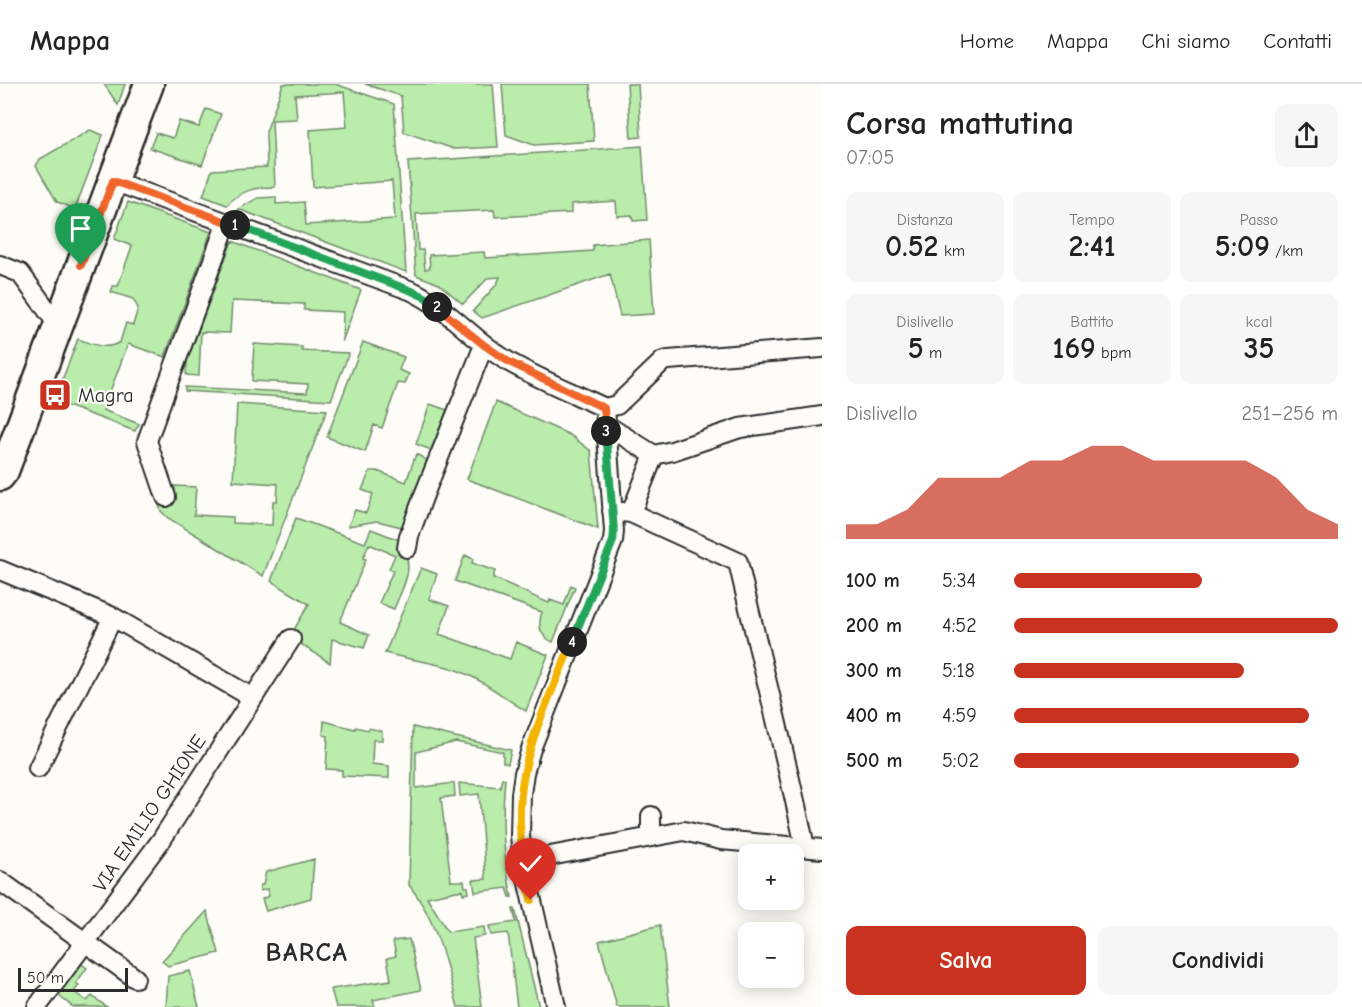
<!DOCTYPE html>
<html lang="it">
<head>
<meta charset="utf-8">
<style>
	:root { --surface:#fff; --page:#f6f6f6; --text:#222; --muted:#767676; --line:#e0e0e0; --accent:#c8321e }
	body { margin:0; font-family:"Comic Neue",sans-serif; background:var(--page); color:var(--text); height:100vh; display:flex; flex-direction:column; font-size:22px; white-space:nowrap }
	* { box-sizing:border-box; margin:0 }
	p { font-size:20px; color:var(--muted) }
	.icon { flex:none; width:33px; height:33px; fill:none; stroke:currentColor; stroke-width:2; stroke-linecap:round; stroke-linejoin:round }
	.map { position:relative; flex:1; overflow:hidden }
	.side { display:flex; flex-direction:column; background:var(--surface); width:540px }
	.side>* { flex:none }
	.fabs { position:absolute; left:738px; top:760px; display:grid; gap:12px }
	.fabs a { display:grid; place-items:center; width:66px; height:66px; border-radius:12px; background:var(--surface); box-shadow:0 3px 15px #0003; font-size:30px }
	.scale { position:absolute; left:18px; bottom:15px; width:110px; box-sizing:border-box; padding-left:6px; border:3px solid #2b2b2b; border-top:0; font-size:16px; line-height:21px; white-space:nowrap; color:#2b2b2b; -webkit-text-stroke:4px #fdfcf7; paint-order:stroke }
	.pin { position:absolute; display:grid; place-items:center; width:51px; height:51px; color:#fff; margin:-62px -26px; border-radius:50% 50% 50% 0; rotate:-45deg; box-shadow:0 0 6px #0007 }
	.pin .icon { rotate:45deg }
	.km { position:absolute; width:30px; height:30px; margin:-15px; border-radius:50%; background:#222; color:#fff; font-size:16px; line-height:30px; text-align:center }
	.round { display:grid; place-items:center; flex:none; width:63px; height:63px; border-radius:12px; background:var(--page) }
	.overview { display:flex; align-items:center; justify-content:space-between; height:102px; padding:0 24px }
	h1 { font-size:33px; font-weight:700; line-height:45px }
	.stats { display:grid; grid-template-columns:repeat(3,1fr); gap:9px; height:102px; padding:6px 24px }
	.stats div { display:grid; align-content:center; border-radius:12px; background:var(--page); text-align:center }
	.stats b { font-size:30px; font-weight:700 }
	.stats small { font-size:16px; font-weight:400 }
	.stats p { font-size:16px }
	.chart { height:168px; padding:12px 24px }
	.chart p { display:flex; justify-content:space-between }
	.chart svg { width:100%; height:108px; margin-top:6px; fill:var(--accent); opacity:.7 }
	.cta { display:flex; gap:12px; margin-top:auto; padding:12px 24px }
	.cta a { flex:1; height:69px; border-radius:12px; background:var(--accent); color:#fff; font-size:24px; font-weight:700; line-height:69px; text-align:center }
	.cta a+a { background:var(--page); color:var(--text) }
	ul { padding:0 24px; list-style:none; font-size:20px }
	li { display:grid; grid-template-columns:96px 72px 1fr; align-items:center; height:45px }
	li i { height:15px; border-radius:8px; background:var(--accent) }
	header { display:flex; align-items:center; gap:36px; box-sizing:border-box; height:84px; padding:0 30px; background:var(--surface); border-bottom:2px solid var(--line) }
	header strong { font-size:28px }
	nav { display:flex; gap:33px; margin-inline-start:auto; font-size:21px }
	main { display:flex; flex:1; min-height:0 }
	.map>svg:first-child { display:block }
</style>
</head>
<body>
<header>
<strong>Mappa</strong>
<nav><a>Home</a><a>Mappa</a><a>Chi siamo</a><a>Contatti</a></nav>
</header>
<main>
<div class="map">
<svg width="822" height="923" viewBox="0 0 822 923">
	<rect width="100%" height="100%" fill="#fdfcf7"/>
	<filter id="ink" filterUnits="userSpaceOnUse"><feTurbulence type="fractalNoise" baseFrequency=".0167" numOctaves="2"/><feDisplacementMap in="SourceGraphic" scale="12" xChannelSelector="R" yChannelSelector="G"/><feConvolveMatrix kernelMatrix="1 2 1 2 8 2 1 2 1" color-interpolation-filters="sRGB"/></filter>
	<g filter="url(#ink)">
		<path fill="#baecac" stroke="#728c6c" stroke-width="1.5" d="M104,0h21l-7,21z
			M283,0h52l59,20 12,168 -168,-63 20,-11 18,-1v7l28,-2 2,23 89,-6 -3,-38 -79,6 -3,-57 37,-3 -3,-35 -49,3 2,24 -25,1 3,67c-19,0 -34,3 -48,18l-24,-9 9,-26 55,-3 -1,-35z
			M365,0h128l5,63 -44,2 -50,-17 -3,-36z
			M502,0h88l4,57 -60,4 -28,-10z
			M627,0h11l3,53 -10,1z
			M206,25l15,5 -19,51 -52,-17 6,-15 17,5 6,-17 20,6z
			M90,46l13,5 -28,74 -18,-7 -21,-36 4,-7z
			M642,62l5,74 -14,1 -1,-6 -15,1 -1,-15 -45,3v9l-76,4 -1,-7 -78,4 2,36h5l2,19 5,-1 -1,-13 55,-3 1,6 108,-7v-6l56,-5 5,74 -34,2 -10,-42 -128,44 -9,-7 24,-27 3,-7 -12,1 -25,26 -24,-20 -23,-9 -8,-113z
			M128,118l83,30 -46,125 -37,-13 -25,66 36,14 -4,7 -81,-30 24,-62c15,5 27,12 42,3l6,-19 7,2 5,-17 -5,-9 -22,-7 2,-6h5l14,-40 -18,-7z
			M232,157l129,49 -19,52 1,-30 -39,-2v-6l-72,-3 -2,32 -29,-1 -2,44 -13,-1 1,-14z
			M363,258l41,15 -5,13 10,4 -4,10 -7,-1 -16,45 -8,-3 -9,27 -38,-15z
			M254,260l48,3v4l47,2 -18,47 -146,-9v-4l122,6 1,-9 -56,-3z
			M496,318l74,33 21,16 7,78 -131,-50z
			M237,320l90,6 -64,166 -95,-58 -7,-7 -4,-11 18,-7v-7l21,1 -2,28 39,2v6l39,2 1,-24h4l1,-17 -45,-3z
			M430,320l17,6 -16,40 -15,-6z
			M416,370l11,6 -25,67 -25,-6 -29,5 7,-16 11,3 7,-19 -11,-4 8,-19h7l29,11z
			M296,434l69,25 6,-14 31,12 -4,10 7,3c9,17 -5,39 -11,55l-15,-6 14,-32 -4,-2 6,-14 -26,-11 -6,14 3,1 -26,63 29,13 -5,13 -32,-9 -2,24 -34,-22 1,-5 -2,-8 14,-24 -38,-23z
			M465,471l8,4 -1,4 23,8 -2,7c20,7 36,17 56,25l1,-3 14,5 7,-20 4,2 -22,55c-14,-6 -15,-18 -11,-30l-87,-31z
			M421,484l16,6 -8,25 20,7 -10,28 71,25 6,-17 32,13 -22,56c-21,-12 -38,-28 -60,-37 -26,-12 -54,-13 -81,-21z
			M324,637l31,8 1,-2 12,3 1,-2 13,3v9h-9l-1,24 17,2v12l-47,-2v-6l-16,-1 2,-33 -5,-1z
			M413,643l98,23 -3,14 -5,-2v-10l-47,-10 -40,10v36l38,-5 1,13 -14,2 10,83h13l1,6h3l1,6 -6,1 -1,-4 -35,7 21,35 36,-5 1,9 -12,2 9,69h-24c-12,-43 -21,-87 -49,-122z
			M502,694l3,1c-4,42 -2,77 7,118h-2l-3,-9 -32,4 -2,-12 13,-1 -7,-85 -19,2 -1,-13 41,4z
			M314,775l-3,39 -45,13 -4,-12 7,-3 -2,-7 -7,2v-6h3l3,-13z
			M513,825h2l24,98h-22l-9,-74 -17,2 -2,-9 27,-4z
			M207,827l12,42 -51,13 -6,-5z
			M660,841l10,82h-53l-18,-66z
			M409,855l12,51 -48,10 2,7h-39l-5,-18 60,-9 -4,-22 9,-2 -3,-15z
			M80,879l7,5 -11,15 3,2 -5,7 13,9 5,-5 15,11h-34l-18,-14z
			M190,887l9,36h-33l2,-31z"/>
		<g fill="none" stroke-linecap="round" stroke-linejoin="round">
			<g stroke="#2b2b2b" stroke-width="22">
				<path id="street" d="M113,97l299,110c36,17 62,50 97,71 30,17 64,31 96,46
					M0,181l20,8 38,52
					M605,324l12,-3 46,-44 5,-1 154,-12
					M606,341l48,30
					M166,413l-19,-56 80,-219
					M612,427l19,2 107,49c22,95 47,189 67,285
					M631,429l23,-58 18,-4 68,-23 82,-12
					M407,464l2,-12 15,-41 60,-150
					M0,486l113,47 140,81
					M38,684l75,-151
					M651,732v21
					M523,777l161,-30 37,9 101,9
					M0,797l135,97
					M37,923l125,-168 129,-200
					M556,923l-33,-146 -3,-25 1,-42 3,-21 7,-24 82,-208 1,-10 -9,-123"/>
			</g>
			<g stroke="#2b2b2b" stroke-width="33">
				<path id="primary" d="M0,392l4,-5 145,-387"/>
			</g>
			<use href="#street" stroke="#fdfcf7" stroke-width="18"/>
			<use href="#primary" stroke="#fdfcf7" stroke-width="28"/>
		</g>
	</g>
	<g fill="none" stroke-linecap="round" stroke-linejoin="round" filter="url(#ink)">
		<g stroke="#fff" stroke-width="12">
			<path id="split-1" d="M81,181l32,-84 122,44"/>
		</g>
		<g stroke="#fff" stroke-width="12">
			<path id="split-2" d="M235,141l177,66 13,6 12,10"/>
		</g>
		<g stroke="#fff" stroke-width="12">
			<path id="split-3" d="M437,223l47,38 25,17 95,46 2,23"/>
		</g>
		<g stroke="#fff" stroke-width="12">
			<path id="split-4" d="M572,558l41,-101 1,-10 -8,-100"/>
		</g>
		<g stroke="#fff" stroke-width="12">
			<path id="split-5" d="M522,769c-3,-26 -3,-54 2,-79 8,-43 32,-91 48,-132"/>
		</g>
		<g stroke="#fff" stroke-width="12">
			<path id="split-6" d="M522,769l9,47"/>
		</g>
		<use href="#split-1" stroke="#f0652b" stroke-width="8"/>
		<use href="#split-2" stroke="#22a559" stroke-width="8"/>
		<use href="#split-3" stroke="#f0652b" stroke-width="8"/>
		<use href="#split-4" stroke="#22a559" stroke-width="8"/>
		<use href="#split-5" stroke="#f5b400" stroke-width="8"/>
		<use href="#split-6" stroke="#f5b400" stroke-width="8"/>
	</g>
	<defs>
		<g id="bus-square" transform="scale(1.725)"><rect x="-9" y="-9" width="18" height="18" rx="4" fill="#c8321e" stroke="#fdfcf7"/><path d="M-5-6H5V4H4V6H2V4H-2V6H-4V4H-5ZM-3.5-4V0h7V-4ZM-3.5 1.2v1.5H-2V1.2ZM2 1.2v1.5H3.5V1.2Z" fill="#fff"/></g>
	</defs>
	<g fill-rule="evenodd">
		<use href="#bus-square" x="55" y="311"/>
	</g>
	<g text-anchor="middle" stroke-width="4.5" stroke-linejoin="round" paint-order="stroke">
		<g font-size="20" fill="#2b2b2b" stroke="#fdfcf7" text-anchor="start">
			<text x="78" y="318">Magra</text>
		</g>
		<g font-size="20" fill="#2b2b2b" stroke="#fdfcf7">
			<text transform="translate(149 729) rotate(-56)" y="7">VIA EMILIO GHIONE</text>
		</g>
		<g font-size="26" font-weight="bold" letter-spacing="1.5" fill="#2b2b2b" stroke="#fdfcf7">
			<text x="307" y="877">BARCA</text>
		</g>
	</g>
</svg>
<div class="fabs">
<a>+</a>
<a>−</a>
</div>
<div class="scale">50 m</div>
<div class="pin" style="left:81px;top:181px;background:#1e9e55"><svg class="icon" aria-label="arrive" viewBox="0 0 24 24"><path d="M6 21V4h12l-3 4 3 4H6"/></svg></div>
<div class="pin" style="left:531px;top:816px;background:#d93025"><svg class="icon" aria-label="check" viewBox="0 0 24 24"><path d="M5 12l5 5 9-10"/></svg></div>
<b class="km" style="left:235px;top:141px">1</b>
<b class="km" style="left:437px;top:223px">2</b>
<b class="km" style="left:606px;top:347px">3</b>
<b class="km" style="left:572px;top:558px">4</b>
</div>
<section class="side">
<div class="overview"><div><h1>Corsa mattutina</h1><p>07:05</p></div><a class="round"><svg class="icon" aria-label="share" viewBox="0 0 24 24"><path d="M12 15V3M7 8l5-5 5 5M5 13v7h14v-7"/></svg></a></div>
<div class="stats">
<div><p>Distanza</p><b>0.52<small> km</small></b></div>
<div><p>Tempo</p><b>2:41</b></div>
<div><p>Passo</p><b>5:09<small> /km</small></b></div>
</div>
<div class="stats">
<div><p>Dislivello</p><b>5<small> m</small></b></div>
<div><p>Battito</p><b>169<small> bpm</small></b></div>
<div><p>kcal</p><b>35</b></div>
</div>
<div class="chart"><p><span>Dislivello</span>251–256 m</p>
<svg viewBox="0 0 160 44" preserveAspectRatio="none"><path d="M0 44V38L10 38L20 32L30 19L40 19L50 19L60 12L70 12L80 6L90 6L100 12L110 12L120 12L130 12L140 19L150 32L160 38V44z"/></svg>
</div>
<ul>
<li><b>100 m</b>5:34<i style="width:58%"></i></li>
<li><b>200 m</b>4:52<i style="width:100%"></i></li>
<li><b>300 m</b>5:18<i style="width:71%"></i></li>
<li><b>400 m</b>4:59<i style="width:91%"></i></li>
<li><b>500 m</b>5:02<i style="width:88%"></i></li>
</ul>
<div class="cta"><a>Salva</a><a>Condividi</a></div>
</section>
</main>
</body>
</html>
